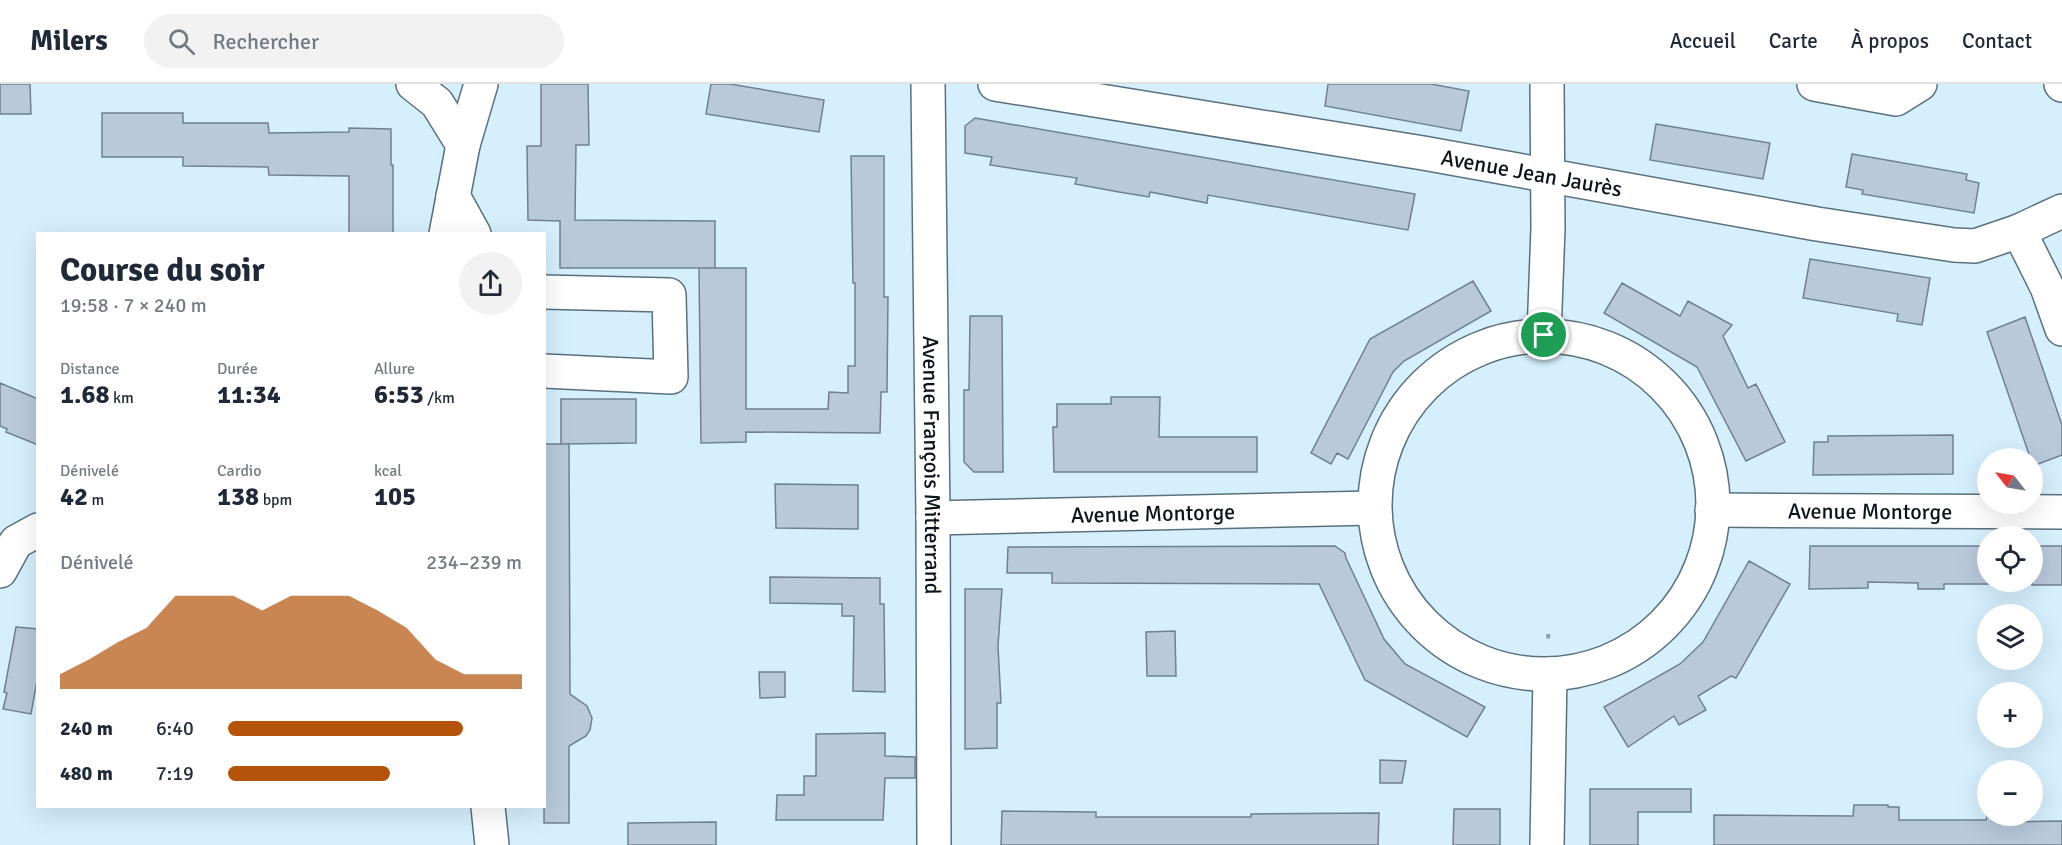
<!DOCTYPE html>
<html lang="fr">
<head>
<meta charset="utf-8">
<style>
	:root { --surface:#fff; --page:#f2f2f3; --text:#1f2937; --muted:#747a83; --line:#e0e1e3; --accent:#b45309 }
	body { margin:0; font-family:Signika,sans-serif; background:var(--page); color:var(--text); height:100vh; display:flex; flex-direction:column; font-size:22px; white-space:nowrap }
	* { box-sizing:border-box; margin:0 }
	p { font-size:20px; color:var(--muted) }
	.icon { flex:none; width:33px; height:33px; fill:none; stroke:currentColor; stroke-width:2; stroke-linecap:round; stroke-linejoin:round }
	.map { position:relative; flex:1; overflow:hidden }
	.details { position:absolute; left:36px; top:148px; width:510px; height:576px; display:flex; flex-direction:column; background:var(--surface); border-radius:0px; box-shadow:0 6px 24px #0002 }
	.details>* { flex:none }
	.needle { width:39px; rotate:301deg }
	.buttons { position:absolute; left:1977px; top:364px; display:grid; gap:12px }
	.buttons a { display:grid; place-items:center; width:66px; height:66px; border-radius:50%; background:var(--surface); box-shadow:0 6px 24px #0002; font-size:30px }
	.pin { position:absolute; display:grid; place-items:center; width:51px; height:51px; color:#fff; margin:-26px; border:3px solid #fff; border-radius:50%; box-shadow:0 2px 6px #0007 }
	.round { display:grid; place-items:center; flex:none; width:63px; height:63px; border-radius:32px; background:var(--page) }
	.head { display:flex; align-items:center; justify-content:space-between; height:102px; padding:0 24px }
	h1 { font-size:33px; font-weight:700; line-height:45px }
	.figures { display:grid; grid-template-columns:repeat(3,1fr); gap:9px; height:102px; padding:6px 24px }
	.figures div { display:grid; align-content:center }
	.figures b { font-size:26px; font-weight:700 }
	.figures small { font-size:16px; font-weight:400 }
	.figures p { font-size:16px }
	.chart { height:168px; padding:12px 24px }
	.chart p { display:flex; justify-content:space-between }
	.chart svg { width:100%; height:108px; margin-top:6px; fill:var(--accent); opacity:.7 }
	ul { padding:0 24px; list-style:none; font-size:20px }
	li { display:grid; grid-template-columns:96px 72px 1fr; align-items:center; height:45px }
	li i { height:15px; border-radius:8px; background:var(--accent) }
	header { display:flex; align-items:center; gap:36px; box-sizing:border-box; height:84px; padding:0 30px; background:var(--surface); border-bottom:2px solid var(--line) }
	header strong { font-size:28px }
	nav { display:flex; gap:33px; margin-inline-start:auto; font-size:21px }
	.search { width:420px; height:54px; background:var(--page); display:flex; align-items:center; gap:15px; box-sizing:border-box; padding:0 21px; border-radius:33px; color:var(--muted); font-size:22px }
	.map>svg:first-child { display:block }
</style>
</head>
<body>
<header>
<strong>Milers</strong>
<div class="search"><svg class="icon" aria-label="search" viewBox="0 0 24 24"><circle cx="10" cy="10" r="6"/><path d="M15 15l6 6"/></svg>Rechercher</div>
<nav><a>Accueil</a><a>Carte</a><a>À propos</a><a>Contact</a></nav>
</header>
<div class="map">
<svg width="2062" height="761" viewBox="0 0 2062 761">
	<rect width="100%" height="100%" fill="#d6effd"/>
	<path fill="#b8c9dc" stroke="#708092" stroke-width="1.5" d="M0,0h30l1,30h-31z
		M541,0h47l1,61h-13l-1,75 140,1v47h-155v-47l-32,-1 -1,-74h14z
		M711,0h19l94,16 -5,32 -113,-18z
		M1328,0h103l38,7 -8,40 -136,-25z
		M102,29h81v10h85l1,10 80,-1v-4l42,1v36h2v69h-44v-58l-80,-1 -1,-8 -85,-1v-9h-81z
		M975,34l440,76 -7,36 -200,-35 -1,8 -57,-11 -1,5 -30,-5 -44,-8 2,-6 -87,-13 2,-8 -27,-4v-27z
		M1656,40l114,19 -7,36 -113,-19z
		M1852,70l115,20 -1,6 13,3 -5,30 -112,-19 1,-4 -17,-3z
		M851,72h33v141h4l-1,95h-6l-1,41 -134,-1v10l-45,1 -2,-175h47v141h82l1,-17 19,1v-27h7v-83h-2z
		M1810,175l120,19 -8,47 -25,-4 1,-7 -95,-16z
		M1473,197l18,30 -87,50 -11,11 -45,87 -11,-6 -6,11 -20,-11 59,-114z
		M1622,199l58,33 8,-15 44,24 -9,11 25,52 8,-4 29,58 -39,19 -49,-94 -93,-54z
		M970,232h32l1,156h-29l-10,-10v-72h5z
		M2025,233l37,108v30l-29,11 -46,-134z
		M0,299l38,16v46l-32,-13 1,-3 -7,-3z
		M1111,313h49l-1,40h98v35h-203l-1,-45h4v-23h54z
		M561,315h75v44l-75,1z
		M1953,351v39l-140,1 1,-33h14v-6z
		M544,360h25l1,250 17,12 5,12 -2,12 -4,6 -17,10v77h-25z
		M775,400l83,1v44l-82,-1z
		M1335,462l10,7 1,5 38,81 21,25 80,43 -18,30 -102,-57 -46,-96 -267,-1v-10h-45l1,-26z
		M1810,462h178v38h-44v5h-26v-6l-50,-1v6l-59,1z
		M2032,462h30v39h-30z
		M1749,477l41,23 -54,94 -5,-2 -33,20 8,14 -27,15 -5,-9 -46,31 -24,-40 76,-43 23,-22z
		M770,493l110,1v26h4l1,88 -32,-1 1,-75h-12v-12l-72,-1z
		M965,505h37l-4,57 3,57h-4v45l-32,1z
		M16,543l22,2v46l-7,39 -28,-5 4,-16 -3,-1z
		M1175,547l1,45h-29l-1,-44z
		M759,588h26v25l-25,1z
		M885,649v23l30,1v21h-30l-2,42h-107l1,-25h27v-19h12v-42z
		M1380,676l26,1 -4,22h-22z
		M1590,705h101v23h-53v33h-48z
		M1854,721h34v2h11v13h87l1,-4h23v6l52,-1v24h-348v-30l139,1z
		M1454,725h46v36h-47z
		M1002,727l94,1v5h155v-3l128,-1 -1,32h-377z
		M716,738v23h-88v-22z"/>
	<g fill="none" stroke-linecap="round" stroke-linejoin="round">
		<g stroke="#5a717d" stroke-width="36">
			<g id="minor">
				<path d="M413,0l24,19 26,42"/>
				<path id="s1" d="M928,0l5,434 1,327"/>
				<path id="s2" d="M995,0l428,69 394,71 137,21 21,1 44,-15 43,-20"/>
				<path d="M1814,0l82,15 24,-15"/>
				<path d="M2061,0l1,1"/>
				<path d="M453,112l21,38"/>
				<path d="M2019,147l28,56 15,42"/>
				<path d="M446,150l17,-89 18,-61"/>
				<path d="M544,208l125,3 2,82 -127,-6"/>
				<path d="M1544,251l4,-107 -1,-144"/>
				<circle cx="1544" cy="421" r="169"/>
				<path id="s3" d="M1712,426l350,2"/>
				<path id="s4" d="M933,434l440,-10"/>
				<path d="M0,487l16,-29 22,-12"/>
				<path d="M488,723l4,38"/>
				<path d="M1547,761l3,-171"/>
			</g>
		</g>
		<path stroke="#8b9fa9" stroke-width="4" stroke-dasharray="4.5 4.5" stroke-linecap="butt" d="M1548,550l1,9"/>
		<use href="#minor" stroke="#fff" stroke-width="33"/>
	</g>
	<g text-anchor="middle" stroke-width="5" stroke-linejoin="round" paint-order="stroke">
		<g font-size="22" fill="#0b1419" stroke="#fff">
			<text dy="8" stroke="none"><textPath href="#s2" startOffset="544">Avenue Jean Jaurès</textPath></text>
			<text dy="8" stroke="none"><textPath href="#s1" startOffset="381">Avenue François Mitterrand</textPath></text>
			<text dy="8" stroke="none"><textPath href="#s3" startOffset="158">Avenue Montorge</textPath></text>
			<text dy="8" stroke="none"><textPath href="#s4" startOffset="220">Avenue Montorge</textPath></text>
		</g>
	</g>
</svg>
<div class="buttons">
<a><svg class="needle" viewBox="-14 -14 28 28"><path d="M0-13l5 13h-10z" fill="#e53935"/><path d="M0 13l5-13h-10z" fill="#747a83"/></svg></a>
<a><svg class="icon" aria-label="locate" viewBox="0 0 24 24"><circle cx="12" cy="12" r="6"/><path d="M12 2v4M12 18v4M2 12h4M18 12h4"/></svg></a>
<a><svg class="icon" aria-label="layers" viewBox="0 0 24 24"><path d="M12 4l9 5-9 5-9-5zM3 14l9 5 9-5"/></svg></a>
<a>+</a>
<a>−</a>
</div>
<div class="pin" style="left:1544px;top:251px;background:#1e9e55"><svg class="icon" aria-label="arrive" viewBox="0 0 24 24"><path d="M6 21V4h12l-3 4 3 4H6"/></svg></div>
<section class="details">
<div class="head"><div><h1>Course du soir</h1><p>19:58 · 7 × 240 m</p></div><a class="round"><svg class="icon" aria-label="share" viewBox="0 0 24 24"><path d="M12 15V3M7 8l5-5 5 5M5 13v7h14v-7"/></svg></a></div>
<div class="figures">
<div><p>Distance</p><b>1.68<small> km</small></b></div>
<div><p>Durée</p><b>11:34</b></div>
<div><p>Allure</p><b>6:53<small> /km</small></b></div>
</div>
<div class="figures">
<div><p>Dénivelé</p><b>42<small> m</small></b></div>
<div><p>Cardio</p><b>138<small> bpm</small></b></div>
<div><p>kcal</p><b>105</b></div>
</div>
<div class="chart"><p><span>Dénivelé</span>234–239 m</p>
<svg viewBox="0 0 160 44" preserveAspectRatio="none"><path d="M0 44V38L10 32L20 25L30 19L40 6L50 6L60 6L70 12L80 6L90 6L100 6L110 12L120 19L130 32L140 38L150 38L160 38V44z"/></svg>
</div>
<ul>
<li><b>240 m</b>6:40<i style="width:80%"></i></li>
<li><b>480 m</b>7:19<i style="width:55%"></i></li>
</ul>
</section>
</div>
</body>
</html>
